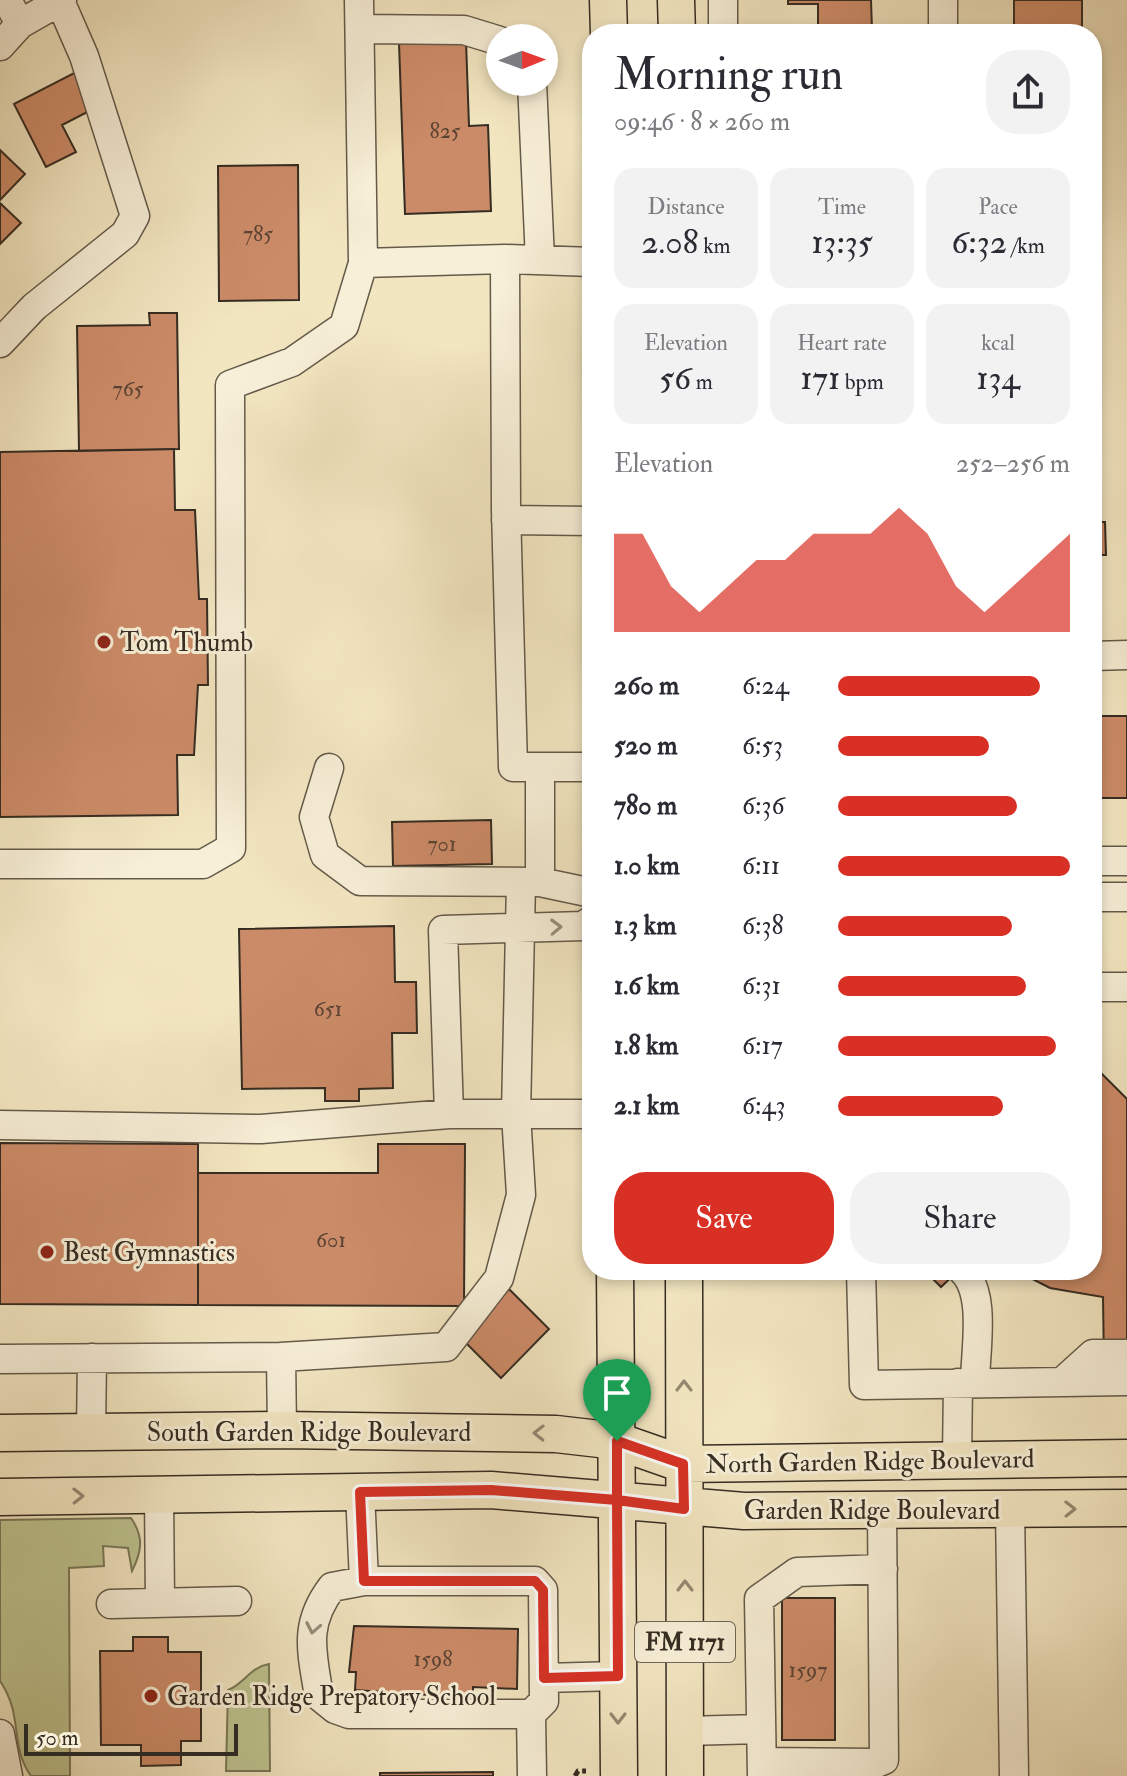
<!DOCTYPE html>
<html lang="en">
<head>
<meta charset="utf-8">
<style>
	:root { --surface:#fff; --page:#f2f2f3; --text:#2b2b33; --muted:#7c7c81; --accent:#d93025 }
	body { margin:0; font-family:"IM FELL Double Pica",serif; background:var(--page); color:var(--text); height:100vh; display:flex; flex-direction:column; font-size:30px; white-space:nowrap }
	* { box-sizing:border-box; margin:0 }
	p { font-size:26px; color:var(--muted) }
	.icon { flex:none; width:44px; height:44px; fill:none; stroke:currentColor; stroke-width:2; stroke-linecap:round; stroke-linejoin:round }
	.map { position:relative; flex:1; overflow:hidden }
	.drawer { position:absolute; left:582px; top:24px; width:520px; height:1256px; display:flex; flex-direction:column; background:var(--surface); border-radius:32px; box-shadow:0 4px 12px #0003 }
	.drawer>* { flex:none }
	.needle { width:52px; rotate:89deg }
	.buttons { position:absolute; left:486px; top:24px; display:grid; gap:16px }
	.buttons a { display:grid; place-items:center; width:72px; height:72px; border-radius:50%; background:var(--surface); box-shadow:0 4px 12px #0003; font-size:40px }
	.scale { position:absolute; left:24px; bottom:20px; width:214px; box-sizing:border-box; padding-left:8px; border:4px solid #352c22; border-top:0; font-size:22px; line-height:28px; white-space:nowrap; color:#352c22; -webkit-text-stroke:6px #f7efd7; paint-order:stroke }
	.pin { position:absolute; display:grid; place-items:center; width:68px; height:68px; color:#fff; margin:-82px -34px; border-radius:50% 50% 50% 0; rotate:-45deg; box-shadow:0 0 8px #0007 }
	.pin .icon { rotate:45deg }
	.round { display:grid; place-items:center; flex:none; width:84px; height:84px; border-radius:32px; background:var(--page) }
	.headline { display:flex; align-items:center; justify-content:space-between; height:136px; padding:0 32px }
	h1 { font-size:44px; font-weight:600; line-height:60px }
	.figures { display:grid; grid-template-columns:repeat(3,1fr); gap:12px; height:136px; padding:8px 32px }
	.figures div { display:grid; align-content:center; border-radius:20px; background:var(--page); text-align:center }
	.figures b { font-size:34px; font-weight:600 }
	.figures small { font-size:22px; font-weight:400 }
	.figures p { font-size:22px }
	.chart { height:224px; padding:16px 32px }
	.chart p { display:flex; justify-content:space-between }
	.chart svg { width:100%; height:144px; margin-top:8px; fill:var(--accent); opacity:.7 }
	.cta { display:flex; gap:16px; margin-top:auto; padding:16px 32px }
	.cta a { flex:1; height:92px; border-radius:32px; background:var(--accent); color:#fff; font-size:32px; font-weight:600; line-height:92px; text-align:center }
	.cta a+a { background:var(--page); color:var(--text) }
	ul { padding:0 32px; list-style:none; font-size:26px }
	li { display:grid; grid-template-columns:128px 96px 1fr; align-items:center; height:60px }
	li i { height:20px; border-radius:10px; background:var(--accent) }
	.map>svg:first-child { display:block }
</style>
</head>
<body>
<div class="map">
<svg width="1127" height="1776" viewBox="0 0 1127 1776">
	<rect width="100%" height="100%" fill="#f2e6c1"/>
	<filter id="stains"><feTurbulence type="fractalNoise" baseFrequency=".0025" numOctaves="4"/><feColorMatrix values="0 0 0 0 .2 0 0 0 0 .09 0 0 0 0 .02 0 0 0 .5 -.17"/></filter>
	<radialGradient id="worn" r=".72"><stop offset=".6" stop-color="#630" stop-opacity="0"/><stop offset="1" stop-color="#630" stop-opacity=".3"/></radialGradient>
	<path fill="#bec490" stroke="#7a7859" stroke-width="2" d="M131,1518c13,19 11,33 1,53l-4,-23 -25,-2 1,20 -35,2 1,208h-39c-22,-31 -7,-60 -31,-95v-161z
		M269,1664l1,107h-44l2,-81c16,-6 22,-23 41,-26z"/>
	<path fill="#cc8b68" stroke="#352c22" stroke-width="2" d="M788,0h83l1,30 -54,1v-27h-30z
		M1014,0h68v27l-68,1z
		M466,41l3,85 19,-1 3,86 -86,3 -6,-171z
		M78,71l19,36 -35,18 14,27 -30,15 -32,-63z
		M0,150l25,24 -25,26z
		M298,165l1,135 -80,1 -1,-135z
		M0,203l21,20 -21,21z
		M1092,240h7v33h-7z
		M149,313h28l2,136 -100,2 -2,-125 73,-1z
		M1092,428h3l1,50h-4z
		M174,449l1,61h20l4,89h8l1,86h-10l-4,70h-17l1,60 -178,2v-365z
		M1092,522h13l1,33h-14z
		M1092,716h35v82h-35z
		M491,820l1,44 -99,2 -1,-44z
		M394,926l1,56h21l1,51h-25l1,55 -34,1v12h-34v-13l-83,1 -3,-160z
		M1092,1064l35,35v266l-23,1 -1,-69 -53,-9 -35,-18h77z
		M0,1143l198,1v161l-198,-1z
		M378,1144h87l-1,162 -266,-1v-132h180z
		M924,1270h35l-18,17z
		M509,1289l40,40 -48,49 -40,-40z
		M782,1598h53v142h-53z
		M354,1626l164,3 -1,60 -44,-2v11l-118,-8 1,-18h-7z
		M133,1637h35v15h33v89h-20v24l-40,1v-21h-40l-1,-94h33z
		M493,1772v4h-113v-3z"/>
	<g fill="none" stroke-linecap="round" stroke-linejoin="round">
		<g stroke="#645a4a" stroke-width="31">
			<path id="minor" d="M7,0l13,24
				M359,0l4,263
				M723,0v34
				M943,0v34
				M360,29l104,1 36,11
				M0,46l20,-22 42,-24
				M532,82l8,178
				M505,259l1,251 7,257h79
				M0,343l34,-36 91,-73 10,-18 -51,-160 -24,-55
				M506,520l86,1
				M1092,656l35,-1
				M540,767v115
				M329,768l-15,49 11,38 35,26 180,1 52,11
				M1092,861h35
				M0,864h203l28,-16 -1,-463 62,-23 52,-36 19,-63 142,-4 87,3
				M1092,897h35
				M1092,987h35
				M449,1114l-6,-184 140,-4 9,-6
				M0,1125l261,4 188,-15h143
				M861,1270l3,115 263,-4
				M962,1270c25,23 13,81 13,113
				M281,1357l165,-10 53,-69 22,-83 -5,-81 5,-232
				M0,1359l281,-2 1,73
				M1062,1382l31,-28h34
				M91,1432l1,-74
				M957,1460l1,-77
				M360,1492l4,89
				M159,1495l1,108
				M1010,1509l4,267
				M111,1604l126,-3
				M544,1678l74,-2
				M531,1714h-182l-14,-5 -16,-13c-7,-44 -16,-71 13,-109l32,-6h171l8,9 1,111 -13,13 1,62
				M685,1731l76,-2
				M0,1734l8,42
				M762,1762l115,1 7,-3 -2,-250
				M762,1776l-3,-177 38,-27 86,-3"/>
		</g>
		<g stroke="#352c22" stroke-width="39">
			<path id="major" d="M608,0l1,34
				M676,0l1,34
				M615,1270l4,506
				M684,1270l1,506
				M0,1433l282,-3 274,4 61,7 66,23 444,-6
				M0,1497l491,-7 253,21 383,-3"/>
		</g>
		<path stroke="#352c22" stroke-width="5" stroke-dasharray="6 4" stroke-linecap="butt" d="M575,1776l3,-5h8"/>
		<use href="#minor" stroke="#f7efd7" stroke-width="28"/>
		<use href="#major" stroke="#f2e6c1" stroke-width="36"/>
	</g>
	<defs><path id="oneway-chevron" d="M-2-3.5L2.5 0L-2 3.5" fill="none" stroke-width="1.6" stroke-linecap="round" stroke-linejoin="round" transform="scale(2)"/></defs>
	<g stroke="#968e7c">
		<use href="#oneway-chevron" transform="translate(556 927) rotate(-2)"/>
		<use href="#oneway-chevron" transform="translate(313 1628) rotate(101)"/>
	</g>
	<g stroke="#948972">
		<use href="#oneway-chevron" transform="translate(684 1386) rotate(-90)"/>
		<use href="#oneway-chevron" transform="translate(539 1433) rotate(-179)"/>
		<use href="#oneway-chevron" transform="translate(78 1496) rotate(-1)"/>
		<use href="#oneway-chevron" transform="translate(1070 1509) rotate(-1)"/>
		<use href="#oneway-chevron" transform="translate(685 1586) rotate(-90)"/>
		<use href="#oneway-chevron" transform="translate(618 1718) rotate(90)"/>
	</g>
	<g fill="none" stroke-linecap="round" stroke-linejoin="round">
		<g stroke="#fff" stroke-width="16">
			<path id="route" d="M617,1441v59l-126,-10 -131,2 4,89h171l8,9 1,88 74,-2 -1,-176 67,9 -1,-45 -66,-23"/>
		</g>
		<use href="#route" stroke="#d93025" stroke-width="10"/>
	</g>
	<g fill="#8f2418" stroke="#f7efd7" stroke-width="3">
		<circle cx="104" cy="642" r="8"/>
		<circle cx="47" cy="1252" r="8"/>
		<circle cx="151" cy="1696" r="8"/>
	</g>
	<g text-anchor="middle" stroke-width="6" stroke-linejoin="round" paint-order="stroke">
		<g font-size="22" fill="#5b4434">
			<text x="445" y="138">825</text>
			<text x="258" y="241">785</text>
			<text x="128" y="396">765</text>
			<text x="442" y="851">701</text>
			<text x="328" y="1016">651</text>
			<text x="331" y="1247">601</text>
			<text x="433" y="1666">1598</text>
			<text x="808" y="1677">1597</text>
		</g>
		<rect fill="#f7efd7" stroke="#6f6658" stroke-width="2" x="635" y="1622" width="100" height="40" rx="6"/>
		<g font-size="24" font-weight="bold" fill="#352c22">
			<text x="685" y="1650">FM 1171</text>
		</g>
		<g font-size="26" fill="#352c22" stroke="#f7efd7" text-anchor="start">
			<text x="120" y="651">Tom Thumb</text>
			<text x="63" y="1261">Best Gymnastics</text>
			<text x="167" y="1705">Garden Ridge Prepatory School</text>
		</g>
		<g font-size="26" fill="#352c22" stroke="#f7efd7">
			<text x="309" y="1441">South Garden Ridge Boulevard</text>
			<text transform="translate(870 1461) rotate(-1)" y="9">North Garden Ridge Boulevard</text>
			<text x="872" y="1519">Garden Ridge Boulevard</text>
		</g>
	</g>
	<rect width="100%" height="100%" filter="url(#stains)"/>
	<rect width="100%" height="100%" fill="url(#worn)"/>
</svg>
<div class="buttons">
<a><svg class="needle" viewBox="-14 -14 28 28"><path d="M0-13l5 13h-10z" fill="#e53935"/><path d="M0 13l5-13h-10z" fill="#7c7c81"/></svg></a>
</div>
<div class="scale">50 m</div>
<div class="pin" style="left:617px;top:1441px;background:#1e9e55"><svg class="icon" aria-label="arrive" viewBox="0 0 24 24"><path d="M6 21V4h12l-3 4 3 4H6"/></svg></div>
<section class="drawer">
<div class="headline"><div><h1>Morning run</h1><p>09:46 · 8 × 260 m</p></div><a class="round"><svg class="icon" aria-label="share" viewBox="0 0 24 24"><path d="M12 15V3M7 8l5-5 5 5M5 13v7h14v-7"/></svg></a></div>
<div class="figures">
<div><p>Distance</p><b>2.08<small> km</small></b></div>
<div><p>Time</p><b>13:35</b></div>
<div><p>Pace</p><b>6:32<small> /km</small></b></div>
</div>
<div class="figures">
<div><p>Elevation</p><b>56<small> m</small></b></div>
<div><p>Heart rate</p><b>171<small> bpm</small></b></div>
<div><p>kcal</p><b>134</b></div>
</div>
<div class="chart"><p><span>Elevation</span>252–256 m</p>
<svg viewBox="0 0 160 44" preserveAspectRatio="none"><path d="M0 44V14L10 14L20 30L30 38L40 30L50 22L60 22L70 14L80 14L90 14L100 6L110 14L120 30L130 38L140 30L150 22L160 14V44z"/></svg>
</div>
<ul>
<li><b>260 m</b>6:24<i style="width:87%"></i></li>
<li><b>520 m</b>6:53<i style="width:65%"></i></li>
<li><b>780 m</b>6:36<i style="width:77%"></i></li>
<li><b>1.0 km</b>6:11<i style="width:100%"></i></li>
<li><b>1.3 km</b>6:38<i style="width:75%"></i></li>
<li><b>1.6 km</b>6:31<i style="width:81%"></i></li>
<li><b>1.8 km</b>6:17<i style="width:94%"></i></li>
<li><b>2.1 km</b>6:43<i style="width:71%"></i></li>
</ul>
<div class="cta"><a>Save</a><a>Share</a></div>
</section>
</div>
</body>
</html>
